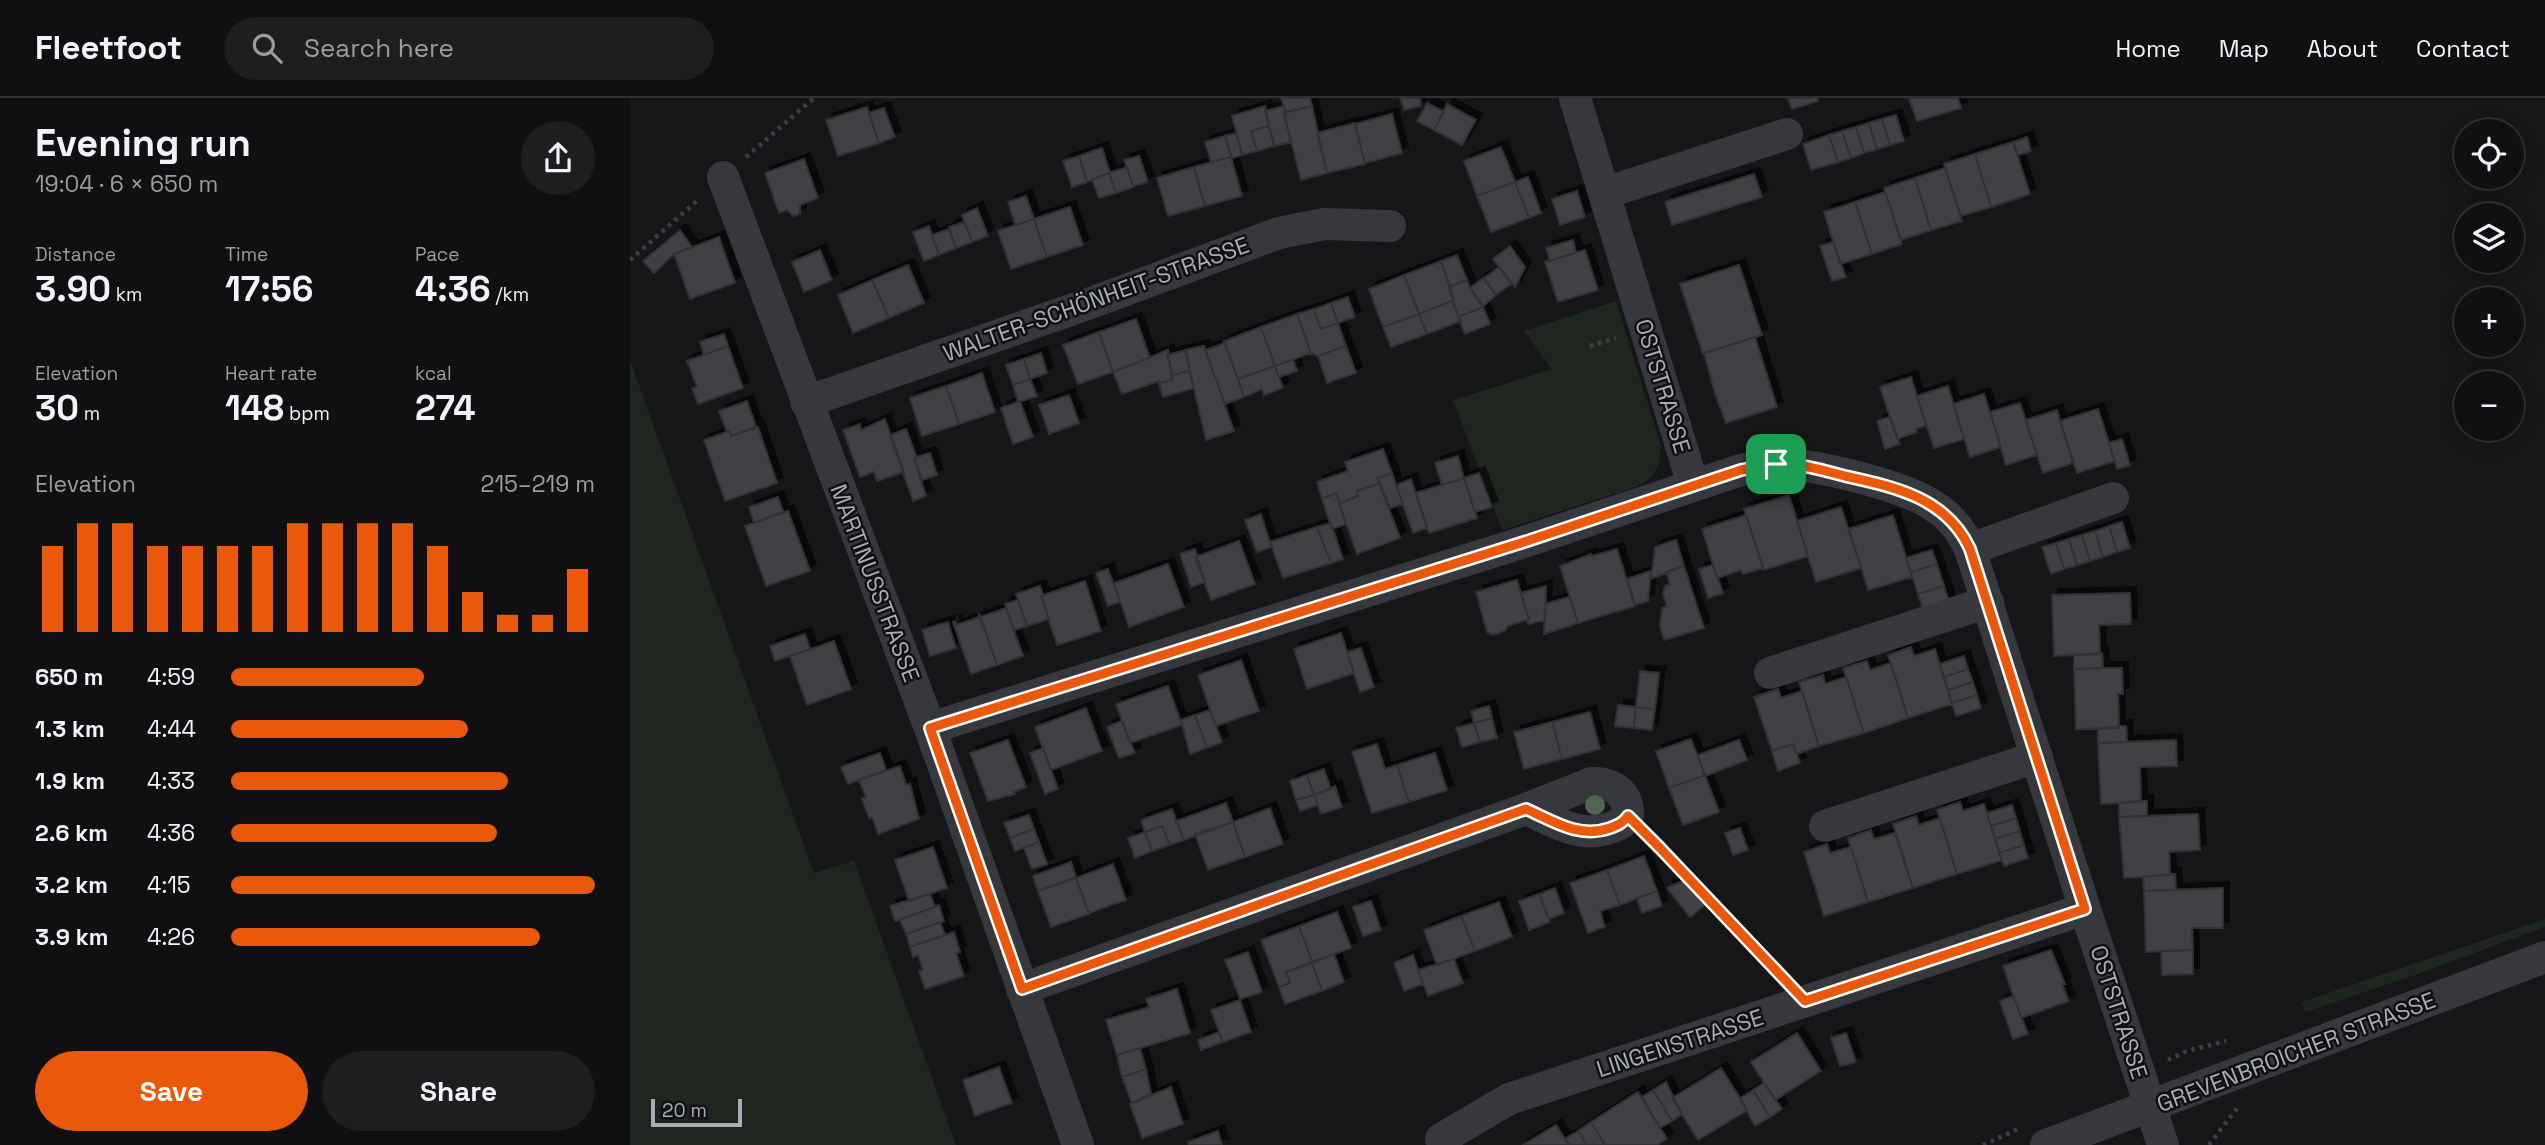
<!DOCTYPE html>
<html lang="en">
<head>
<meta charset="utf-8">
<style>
	:root { --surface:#101012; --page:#1e1e20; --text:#f1f3f6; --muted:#9c9d9f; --line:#303032; --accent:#ea580c }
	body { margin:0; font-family:"Space Grotesk",sans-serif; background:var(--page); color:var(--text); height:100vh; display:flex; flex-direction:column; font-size:26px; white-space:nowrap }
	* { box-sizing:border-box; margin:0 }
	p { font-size:23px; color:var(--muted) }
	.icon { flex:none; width:38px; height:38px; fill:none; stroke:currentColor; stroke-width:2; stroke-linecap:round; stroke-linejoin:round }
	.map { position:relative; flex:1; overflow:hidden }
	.details { display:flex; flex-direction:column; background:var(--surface); width:630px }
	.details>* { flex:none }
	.tools { position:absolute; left:1824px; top:21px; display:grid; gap:14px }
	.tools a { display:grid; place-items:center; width:70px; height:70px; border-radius:50%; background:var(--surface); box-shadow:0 4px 18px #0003,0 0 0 2px var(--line); font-size:35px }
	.scale { position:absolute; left:21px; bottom:18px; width:91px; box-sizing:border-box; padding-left:7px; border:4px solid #a8adb8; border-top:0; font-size:19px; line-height:24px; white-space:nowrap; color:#a8adb8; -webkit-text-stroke:5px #111113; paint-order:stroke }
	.pin { position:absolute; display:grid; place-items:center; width:60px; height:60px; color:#fff; margin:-30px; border-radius:14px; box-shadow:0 4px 10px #0006 }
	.round { display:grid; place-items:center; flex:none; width:74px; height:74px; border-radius:37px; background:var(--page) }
	.summary { display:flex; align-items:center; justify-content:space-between; height:119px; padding:0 35px }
	h1 { font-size:38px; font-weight:700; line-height:52px }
	.stats { display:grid; grid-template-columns:repeat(3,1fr); gap:10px; height:119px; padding:7px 35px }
	.stats div { display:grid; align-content:center }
	.stats b { font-size:35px; font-weight:700 }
	.stats small { font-size:19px; font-weight:400 }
	.stats p { font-size:19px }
	.chart { height:196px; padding:14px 35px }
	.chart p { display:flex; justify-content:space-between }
	.chart svg { width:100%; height:126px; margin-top:7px; stroke:var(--accent); stroke-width:6 }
	.action { display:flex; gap:14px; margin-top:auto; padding:14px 35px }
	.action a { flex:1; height:80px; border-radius:42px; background:var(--accent); color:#fff; font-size:28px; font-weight:700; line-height:80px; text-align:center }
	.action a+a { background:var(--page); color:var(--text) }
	ul { padding:0 35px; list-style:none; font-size:23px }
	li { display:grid; grid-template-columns:112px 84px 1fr; align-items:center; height:52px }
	li i { height:18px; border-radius:9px; background:var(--accent) }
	header { display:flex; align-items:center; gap:42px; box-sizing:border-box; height:98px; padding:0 35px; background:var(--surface); border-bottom:2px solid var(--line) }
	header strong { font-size:33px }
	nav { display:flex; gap:38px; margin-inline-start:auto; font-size:24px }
	.search { width:490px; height:63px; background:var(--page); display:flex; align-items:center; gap:18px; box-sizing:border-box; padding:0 24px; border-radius:38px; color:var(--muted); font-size:26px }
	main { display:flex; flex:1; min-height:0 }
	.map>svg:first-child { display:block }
</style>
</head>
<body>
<header>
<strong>Fleetfoot</strong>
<div class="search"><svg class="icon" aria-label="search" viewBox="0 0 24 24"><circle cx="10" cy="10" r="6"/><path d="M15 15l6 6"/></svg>Search here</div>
<nav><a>Home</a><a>Map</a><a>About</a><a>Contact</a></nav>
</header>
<main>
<section class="details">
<div class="summary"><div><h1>Evening run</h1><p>19:04 · 6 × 650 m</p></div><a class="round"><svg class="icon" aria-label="share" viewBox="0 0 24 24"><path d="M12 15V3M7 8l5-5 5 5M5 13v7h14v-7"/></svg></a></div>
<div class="stats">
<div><p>Distance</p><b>3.90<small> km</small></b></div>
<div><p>Time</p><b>17:56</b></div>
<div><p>Pace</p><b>4:36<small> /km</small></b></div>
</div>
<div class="stats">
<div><p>Elevation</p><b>30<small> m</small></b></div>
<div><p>Heart rate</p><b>148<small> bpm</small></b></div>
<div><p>kcal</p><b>274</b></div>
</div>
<div class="chart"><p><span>Elevation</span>215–219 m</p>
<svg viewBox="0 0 160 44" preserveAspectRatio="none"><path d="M5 44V14M15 44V6M25 44V6M35 44V14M45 44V14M55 44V14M65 44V14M75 44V6M85 44V6M95 44V6M105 44V6M115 44V14M125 44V30M135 44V38M145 44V38M155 44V22"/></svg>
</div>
<ul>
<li><b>650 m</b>4:59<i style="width:53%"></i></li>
<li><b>1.3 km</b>4:44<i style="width:65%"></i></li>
<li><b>1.9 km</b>4:33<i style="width:76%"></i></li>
<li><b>2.6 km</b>4:36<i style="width:73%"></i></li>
<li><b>3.2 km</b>4:15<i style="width:100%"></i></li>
<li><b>3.9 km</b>4:26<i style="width:85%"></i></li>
</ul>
<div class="action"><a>Save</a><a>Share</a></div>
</section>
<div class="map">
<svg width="1915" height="1047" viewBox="0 0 1915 1047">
	<defs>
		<filter id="shadow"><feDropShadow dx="6" dy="-6" stdDeviation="0" flood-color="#0009"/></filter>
	</defs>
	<rect width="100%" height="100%" fill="#161618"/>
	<path fill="#1e261f" d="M986,203l45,145c-3,24 -3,29 -25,41l-134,43 -49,-130 99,-31 -28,-38z
		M0,262l184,513 40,-12 102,284h-326z
		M1915,821v8l-127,47 -113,38 -3,-10z"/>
	<path fill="#404145" stroke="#303034" stroke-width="2" filter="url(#shadow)" d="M651,0h29l2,8 -26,6z
		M770,0h20l1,8 -17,4z
		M1158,0h29l1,3 -26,8z
		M1279,0h49l3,10 -44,13z
		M797,5l17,9 -10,18 -17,-9z
		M817,6l29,16 -14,25 -28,-15z
		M635,8l4,20 -18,5 6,20 -15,4 -10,-39z
		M654,8l2,16 5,20 -17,4 -9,-35z
		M682,8l15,67 -26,7 -17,-67z
		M237,9l12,36 -41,13 -12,-36z
		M254,10l11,29 -16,6 -10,-30z
		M762,16l10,39 -37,10 -10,-39z
		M1266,17l8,26 -14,4 -8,-26z
		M1252,21l8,26 -13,4 -8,-26z
		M725,25l10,41 -38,9 -10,-40z
		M1239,25l8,26 -13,4 -8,-26z
		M639,28l6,20 -18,5 -6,-20z
		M1226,29l8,26 -13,5 -9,-27z
		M1212,33l9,27 -13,4 -9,-27z
		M606,35l6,22 -10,3 -7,-22z
		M1199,37l9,27 -27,8 -8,-26z
		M595,38l6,21 -20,5 -6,-20z
		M1397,39l4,14 -13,4 -5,-13z
		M1383,44l17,52 -39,13 -16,-53z
		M871,49l14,35 -38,14 -13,-35z
		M472,50l8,25 -23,9 -8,-26z
		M1345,56l16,53 -30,9 -17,-52z
		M449,58l8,26 -15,5 -9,-26z
		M509,58l9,26 -15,4 -9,-26z
		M601,59l11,39 -37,10 -11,-39z
		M174,61l14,39 -18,7v9l-7,2 -6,-6 -8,3 -14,-40z
		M497,69l6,20 -17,6 -7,-20z
		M564,69l11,39 -37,10 -11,-38z
		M1315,70l17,53 -31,9 -16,-52z
		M479,75l7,20 -17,5 -7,-19z
		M1124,76l8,23 -90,28 -7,-23z
		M898,79l13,36 -12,5 -14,-36z
		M1285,80l16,52 -30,10 -17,-52z
		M885,84l14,36 -38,14 -14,-36z
		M947,93l8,26 -25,8 -8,-26z
		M1255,94l17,52 -30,10 -17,-52z
		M396,98l8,23 -19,6 -7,-23z
		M1225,104l17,52 -32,10 -16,-52z
		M440,109l13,38 -36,12 -13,-38z
		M347,110l11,28 -16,6 -10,-27z
		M404,121l13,38 -36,12 -13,-38z
		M334,124l8,20 -16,6 -7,-21z
		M299,128l10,29 -15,6 -11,-29z
		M319,131l7,19 -17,7 -7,-20z
		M50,132l12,17 -18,7 -20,19 -11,-12z
		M89,139l16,46 -45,16 -16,-45z
		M943,142l3,13 -26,8 -4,-13z
		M1203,144l13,35 -14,4 -12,-35z
		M880,148l15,21 -10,20 -22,-28z
		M190,152l12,30 -28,12 -12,-30z
		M955,152l13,40 -40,12 -13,-40z
		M827,157l10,25 -17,6 -9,-25z
		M811,163l13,39 -35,14 -15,-39z
		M278,167l16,38 -35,15 -17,-38z
		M1109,167l23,70 -59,19 -23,-70z
		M869,169l12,17 -15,11 -12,-17z
		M774,177l15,39 -36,13 -14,-38z
		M853,180l13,17 -13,11 -13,-18z
		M242,182l17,38 -36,15 -15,-38z
		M837,182l4,10 12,17 -25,10 -9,-30z
		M718,199l7,20 -17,6 -7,-20z
		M822,203l9,20 -34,13 -8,-20z
		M701,205l7,20 -17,6 -7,-20z
		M853,209l7,17 -25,10 -7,-17z
		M684,211l7,20 17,-6 8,23 -28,10 -7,-3 -14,-39z
		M667,216l14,39 -36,13 -14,-39z
		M789,216l8,20 -36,13 -8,-20z
		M506,221l14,39 -37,14 -14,-40z
		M631,229l14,39 -37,13 -14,-38z
		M469,234l14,40 -35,12 -15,-39z
		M94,236l4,12 -24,9 -4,-13z
		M1125,239l22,70 -51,16 -11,-29 -11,-41z
		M595,245l19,54 -19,7 -20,-54z
		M98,248l15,42 -45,16 -6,-16 5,-1 -10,-26z
		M574,248l30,85 -28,9 -21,-90z
		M716,248l10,27 -29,10 -9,-27z
		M538,252l4,30 -13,3v-2l-37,13 -9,-22z
		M556,252l4,21 -18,4 -5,-20z
		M411,255l6,20 -17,6 -6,-20z
		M394,261l6,20 -17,6 -7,-20z
		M663,261l4,12 -18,6 -4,-11z
		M645,268l8,22 -19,7 -2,-6 -18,8 -6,-18z
		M559,273l5,17 -31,9 -4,-14 13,-3v-5z
		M352,275l13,39 -36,12 -13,-38z
		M1281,279l15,48 -10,4 1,3 -20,7 -17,-52z
		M400,281l7,17 -19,6 -5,-17z
		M316,288l13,38 -37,12 -12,-38z
		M1318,288l16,53 -30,9 -17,-52z
		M1354,296l17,53 -31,10 -17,-53z
		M439,297l10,28 -30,11 -10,-29z
		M117,303l9,26 -25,9 -2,-5 -2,1 -8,-21z
		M390,303l13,36 -20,7 -12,-36z
		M1390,305l17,52 -31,10 -16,-53z
		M1468,311l17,52 -38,12 -17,-52z
		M1427,312l16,53 -30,10 -17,-53z
		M1260,319l10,27 -15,5 -8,-28z
		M255,321l19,53 -27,9 -3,-9 -14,5 -17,-47 17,-6 1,6z
		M128,329l19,56 -52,18 -21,-61 25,-9 2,5z
		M276,331l11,29h-3l12,38 -13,5 -23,-66z
		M1492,341l8,26 -13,4 -8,-26z
		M753,351l9,24 -15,5 1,6 -21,7 1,5 -18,7 -4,-10 -14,6 -5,-17 31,-11 -3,-9z
		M300,355l7,22 -15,5 -8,-22z
		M828,358l6,22 -22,7 -7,-22z
		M762,375l11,31 -13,4 -12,-30z
		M849,375l13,34 -17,5 -11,-34z
		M747,380l23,60 -43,16 -18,-50 19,-8 -1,-5 21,-7z
		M834,380l13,40 -48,15 -13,-40z
		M781,381l16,49 -14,5 -17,-48z
		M706,395l10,31 -14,5 -10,-30z
		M1159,397l19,61 -44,14 -20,-61z
		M148,399l5,15 -29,11 -5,-16z
		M1211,409l20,61 -45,14 -19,-61z
		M158,413l22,60 -44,15 -21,-60z
		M631,416l10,33 -14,5 -12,-32z
		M1116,417l17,53 -20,6 -2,-4 -24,8 -15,-49z
		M1263,417l19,62 -44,13 -19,-61z
		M1492,424l8,26 -13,4 -8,-26z
		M701,425l12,36 -12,4 -14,-36z
		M1479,428l8,26 -14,5 -8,-26z
		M687,429l14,36 -48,15 -13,-36z
		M1465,433l8,26 -13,4 -8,-26z
		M1452,437l8,26 -13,4 -8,-26z
		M1439,441l8,26 -13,4 -8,-26z
		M1046,442l8,26 -33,13 4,-32z
		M609,443l16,43 -44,16 -16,-43z
		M1426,445l8,26 -13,5 -9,-27z
		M565,451l10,33 -14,5 -11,-33z
		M987,451l18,57 -57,17 -18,-57 31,-12 1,2z
		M1302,452l5,14 -26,8 -5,-14z
		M538,466l16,43 -55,20 -15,-44z
		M1307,466l7,22 -26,8 -7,-22z
		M1083,467l10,28 -15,5 -9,-29z
		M1054,468l20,62 -40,12 -4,-14 2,-18 5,-2 -4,-12 2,-8 5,-2 -4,-12z
		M478,471l12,33 -12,4 -12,-33z
		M1021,473l-3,30 -13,4 -8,-26z
		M887,482l12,39 -21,7 -3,5 -12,4 -6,-3 -11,-40z
		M455,483l16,50 -44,14 -16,-49z
		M410,488l3,9 -2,1 8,23 -22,7 -11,-32z
		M916,488l-1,34 -17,4 -1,-4 2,-1 -8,-26z
		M1314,488l7,22 -26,8 -7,-22z
		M1500,495l1,31 -32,1 1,29 -46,2 -2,-61z
		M939,499l9,26 -34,11 1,-30z
		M388,502l9,26 -13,4 -9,-26z
		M376,510l17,48 -26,9 -17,-48z
		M349,515l18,52 -26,9 -18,-52 2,-1 2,4 22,-8z
		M318,524l8,26 -26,8 -8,-26z
		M711,535l13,40 -47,16 -13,-40z
		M175,536l5,15 -35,12 -5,-15z
		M204,543l17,48 -44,16 -17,-49z
		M1281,549l3,9 21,-7 17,55 -44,14 -20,-63z
		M731,550l13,39 -14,5 -13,-40z
		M1472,555l1,15 -29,1v-14z
		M1334,558l4,13 -24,8 -4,-13z
		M611,562l18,51 -43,15 -18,-51z
		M1237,563l3,9 21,-7 17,55 -44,15 -21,-65z
		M1473,570h19l1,26h-5l1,34 -43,1 -2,-60z
		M1338,571l5,13 -25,8 -4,-13z
		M1010,573l19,2 -4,36 -19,-2z
		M1193,577l2,9 21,-7 18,56 -45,13 -20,-64z
		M1343,584l4,13 -25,8 -4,-13z
		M538,588l14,39 -52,18 -14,-39z
		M1148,591l3,9 21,-7 17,55 -22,8 -4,-10 -21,7 -18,-54z
		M1347,597l4,13 -25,8 -4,-13z
		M988,607l18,2 -2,21 -19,-2z
		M859,608l3,12 -18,5 -3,-12z
		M1006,609l19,2 -3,21 -18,-2z
		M456,610l16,43 -51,19 -16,-43z
		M580,612l12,32 -15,6 -12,-33z
		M960,614l10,37 -38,10 -10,-37z
		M565,617l12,33 -17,6 -9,-34z
		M862,620l5,20 -17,4 -6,-19z
		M492,623l13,32 -16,5 -12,-31z
		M922,624l10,37 -38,10 -10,-37z
		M844,625l6,19 -18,5 -6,-19z
		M1489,628h7l1,16 -29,1v-14z
		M1061,641l14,36 -36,13 -13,-37z
		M378,642l18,47 -12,5 1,2 -27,7 -18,-48z
		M1109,642l8,20 -42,16 -7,-21z
		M1546,642l1,26 -37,1 1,35 -40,2 -3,-61z
		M747,646l8,25 12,-4 12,37 -37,11 -20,-61z
		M1163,646l7,19 -22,8 -6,-20z
		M413,650l15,41 -13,5 -15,-41z
		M250,655l6,17 -38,14 -7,-17z
		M805,655l12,37 -38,12 -12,-37z
		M270,668l6,19 4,-1 9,35 -41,15 -6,-17 -3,1 -7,-19 4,-2 -7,-17z
		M694,671l7,20 -17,6 -7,-20z
		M677,677l7,20 -18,5 -6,-19z
		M1075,677l14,37 -36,13 -14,-37z
		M705,688l7,21 -21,7 -7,-19z
		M684,697l4,10 -18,6 -4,-11z
		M1511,703h6v15l-28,1v-14z
		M1330,704l3,9 21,-7 18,56 -45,14 -20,-64z
		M596,705l7,19 -49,18 -8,-19z
		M1382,707l4,13 -25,8 -4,-13z
		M640,710l13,36 -38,13 -12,-35z
		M542,711l12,31 -14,5 -8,-19 -17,6 -4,-12z
		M1568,716l2,36 -31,2 1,23 -46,3 -5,-61z
		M399,717l5,14 -24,9 -6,-15z
		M1286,718l3,9 21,-7 17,56 -44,14 -20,-64z
		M1386,720l4,13 -25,8 -4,-13z
		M603,724l12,35 -37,13 -13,-36z
		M532,728l8,19 -18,6 -7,-19z
		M1110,730l8,22 -15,5 -8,-22z
		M404,731l5,13 -24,9 -5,-13z
		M1241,732l3,9 21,-6 18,55 -45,14 -20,-64z
		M1390,733l4,14 -25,8 -4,-14z
		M515,734l7,19 -17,7 -7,-20z
		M409,744l8,22 -15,5 -8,-21z
		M1197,746l3,9 21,-6 17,55 -44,14 -20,-64z
		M1394,747l4,13 -24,8 -5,-13z
		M303,749l14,41 -38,13 -14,-41z
		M1014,758l13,35 -37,14 -13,-35z
		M441,764l5,15 -38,14 -5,-15z
		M483,766l13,36 -37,13 -13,-35z
		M977,772l13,35 -20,6 5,16 -17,6 -18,-50z
		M1540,776h5l1,16 -32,1 -1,-14z
		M446,780l13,36 -38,13 -13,-36z
		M1055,782l20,25 -15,12 -23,-29z
		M925,790l9,25 -15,6 -10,-25z
		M1593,790v40h-31l1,22 -47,2 -2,-61z
		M1027,793l5,15 -20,7 -5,-15z
		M300,796l5,13 -40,14 -5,-15z
		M909,796l11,28 -21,8 -10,-29z
		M741,803l10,29 -18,6 -10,-29z
		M869,804l13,35 -37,14 -14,-35z
		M309,807l5,16 -38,13 -6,-14z
		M707,814l14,36 -39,14 -13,-36z
		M831,818l14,35 -38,14 -13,-35z
		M310,824l5,13 -35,12 -4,-13z
		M669,828l13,36 -26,10 4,11 -11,4 -18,-47z
		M324,834l6,20 -4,1 8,23 -39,13 -6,-18 4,-1 -5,-15 -5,2 -3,-10z
		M1421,852l14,34h-3l7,17 -48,17 -18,-52z
		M1563,852v24l-31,1 -1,-24z
		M618,854l14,40 -22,7 -15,-39z
		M704,856l10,28 -22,9 -10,-28z
		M783,857l10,29 -19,7 -10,-28z
		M824,861l9,24 -35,13 -10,-26z
		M682,865l10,28 -37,13 -6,-17 11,-4 -4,-11z
		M547,891l13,44 -73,22 -11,-35 43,-13 -3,-8z
		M1383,898l15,38 -15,5 -13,-38z
		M610,902l11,32 -28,10 -12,-32z
		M589,934l4,10 -22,8 -3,-10z
		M1167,935l24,38 -46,29 -24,-38z
		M1216,935l10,29 -16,4 -9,-28z
		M510,950l6,21 -24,8 -5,-22z
		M369,969l13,36 -37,13 -12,-36z
		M1091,970l24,38 1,5 -48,29 -26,-42z
		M516,971l5,25 -19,9 -10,-26z
		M1036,984l16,32 -10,7 -19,-31z
		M1134,985l18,26 -12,8 -17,-27z
		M541,989l12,37 -41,14 -12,-34z
		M1023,992l19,31 -12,7 -18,-31z
		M1123,992l17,27 -15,9 -15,-28z
		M1008,994l29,47 -10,6h-52l-14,-23z
		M961,1024l13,21 -2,2h-15l-9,-14z
		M926,1027l13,20h-46z
		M588,1033l4,14h-33l-1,-3z
		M948,1033l9,14h-18l-4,-6z"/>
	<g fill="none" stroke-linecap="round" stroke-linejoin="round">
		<path stroke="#3d3f44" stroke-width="4.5" stroke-dasharray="3.5 5" stroke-linecap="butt" d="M116,59l68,-59
			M0,162l70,-62
			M960,248l26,-8
			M1019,738l134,140
			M1538,962l19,-9 39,-10
			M1353,1047l37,-17
			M1579,1047l29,-38"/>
		<path stroke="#37383d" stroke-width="32" d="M945,0l118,387
			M93,79l207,551 148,417
			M975,95l182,-59
			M176,304l282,-98 191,-71 45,-9 66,2
			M1340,451l143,-51
			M1140,575l218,-71
			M300,630l594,-186 217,-72c14,-3 28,-6 42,-6 35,1 121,22 149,41 17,10 30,26 38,44l115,360 78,236
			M1195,728l212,-69
			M392,891l504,-180c28,12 53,30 84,19 8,-3 13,-5 18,-12 1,-22 -15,-34 -36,-33l-66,26
			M811,1041l68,-40 576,-190
			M1416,1047l499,-188"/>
	</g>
	<circle fill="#506452" cx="965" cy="707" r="10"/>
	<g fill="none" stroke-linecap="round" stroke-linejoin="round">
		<g stroke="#fff" stroke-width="14">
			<path id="route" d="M1146,366c23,-1 46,6 69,12 50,11 102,22 125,73l115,360 -280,92 -145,-153 -32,-32c-5,7 -10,9 -18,12 -31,11 -57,-7 -84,-19l-504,180 -92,-261 594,-186 217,-72z"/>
		</g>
		<use href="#route" stroke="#ea580c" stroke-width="9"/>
	</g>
	<g text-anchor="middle" stroke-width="5" stroke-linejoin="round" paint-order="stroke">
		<g font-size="23" fill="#a8adb8" stroke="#111113">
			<text transform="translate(466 201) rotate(-20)" y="8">WALTER-SCHÖNHEIT-STRASSE</text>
			<text transform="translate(1033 288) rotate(73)" y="8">OSTSTRASSE</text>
			<text transform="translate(245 485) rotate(69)" y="8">MARTINUSSTRASSE</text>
			<text transform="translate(1489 914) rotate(72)" y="8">OSTSTRASSE</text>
			<text transform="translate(1050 945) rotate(-18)" y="8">LINGENSTRASSE</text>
			<text transform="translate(1666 954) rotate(-21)" y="8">GREVENBROICHER STRASSE</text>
		</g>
	</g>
</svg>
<div class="tools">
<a><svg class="icon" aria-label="locate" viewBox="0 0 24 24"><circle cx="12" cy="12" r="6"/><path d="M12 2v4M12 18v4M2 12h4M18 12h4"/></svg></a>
<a><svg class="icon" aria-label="layers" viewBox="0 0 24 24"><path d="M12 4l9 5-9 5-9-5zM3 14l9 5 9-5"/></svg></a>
<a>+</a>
<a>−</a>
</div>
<div class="scale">20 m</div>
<div class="pin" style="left:1146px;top:366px;background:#1e9e55"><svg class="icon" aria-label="arrive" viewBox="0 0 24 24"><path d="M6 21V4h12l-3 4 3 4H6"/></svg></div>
</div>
</main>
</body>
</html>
